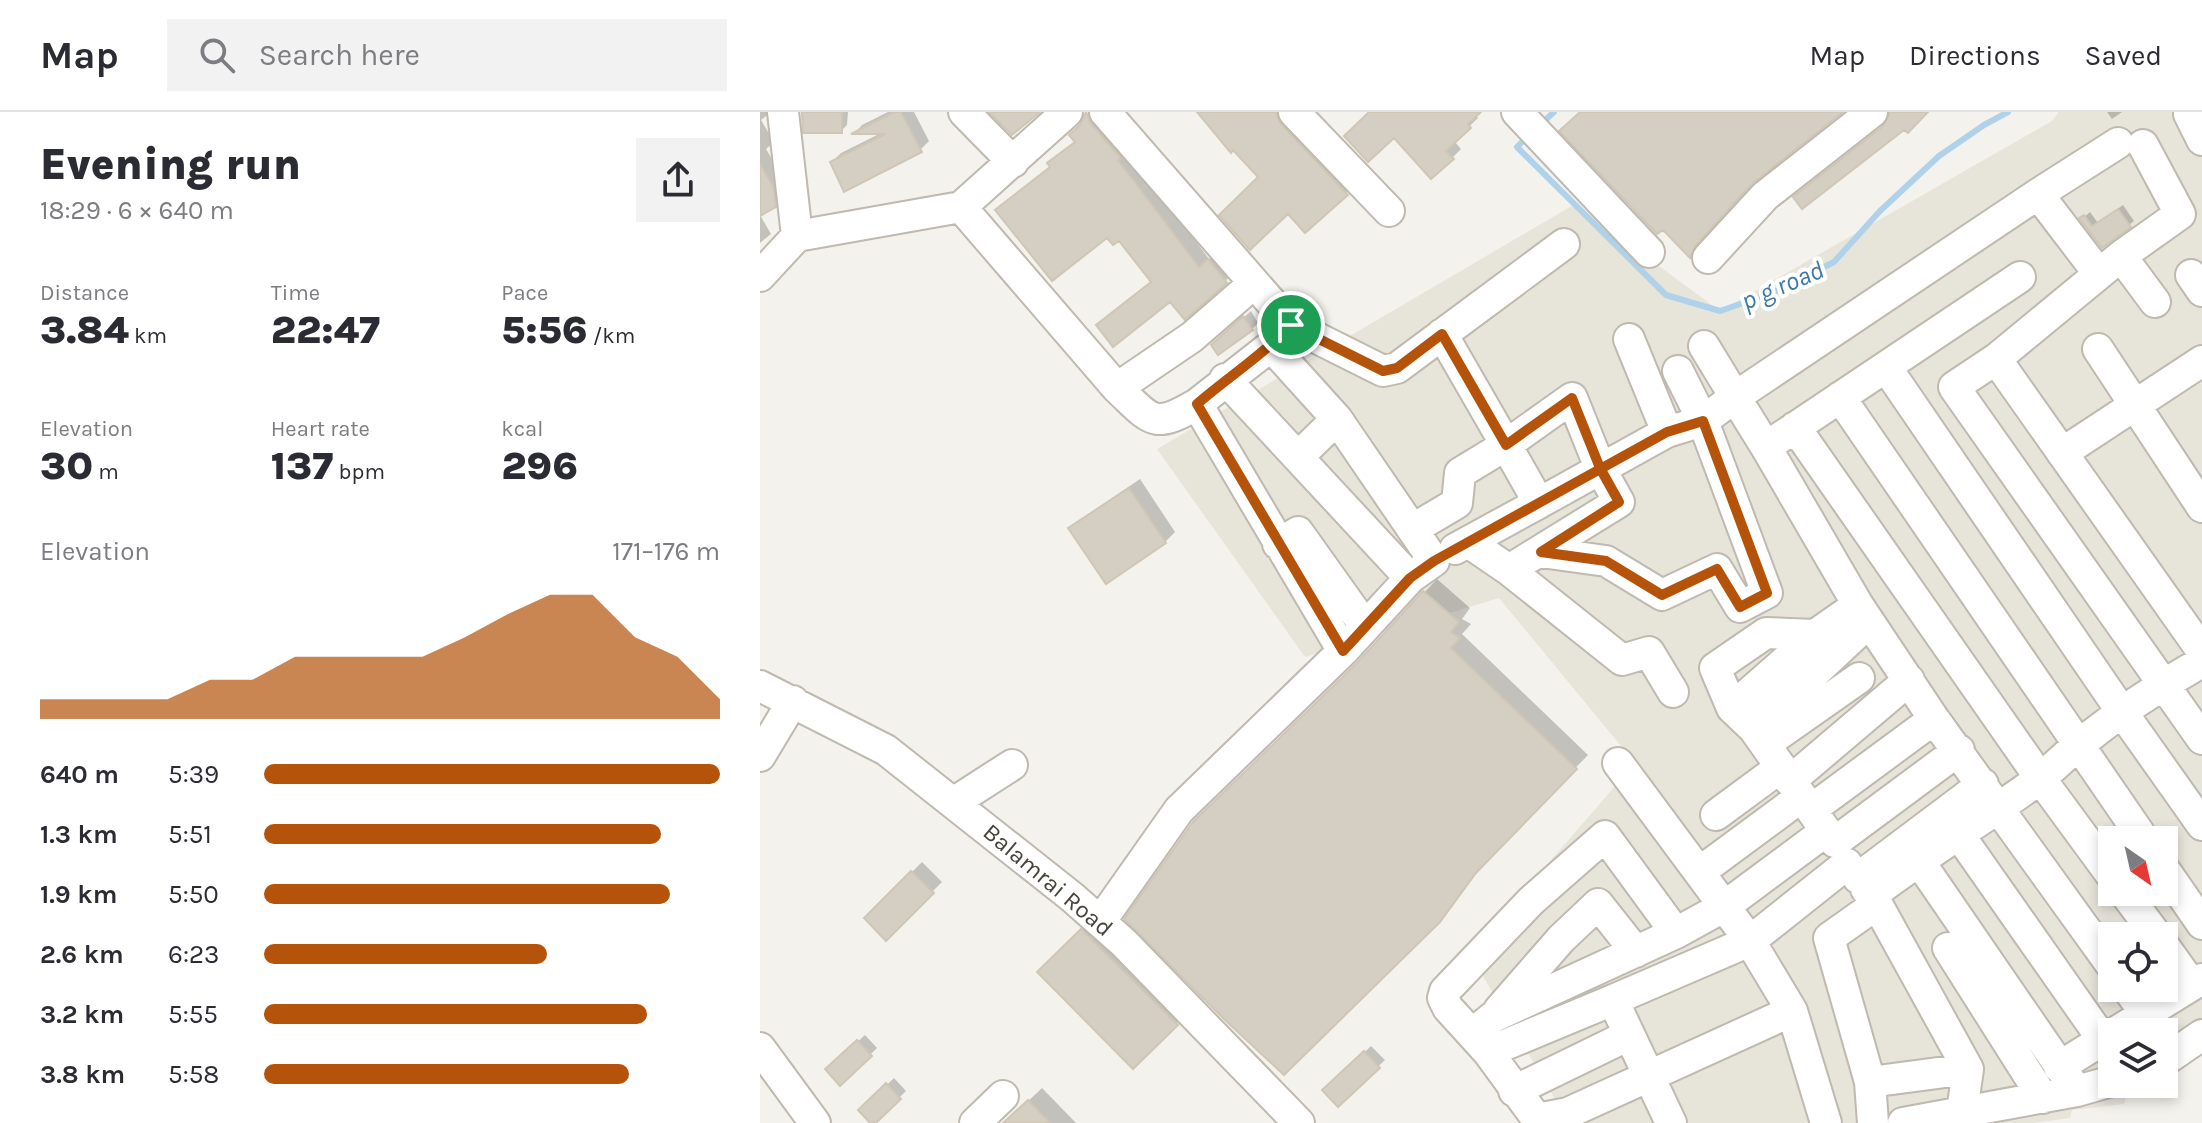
<!DOCTYPE html>
<html lang="en">
<head>
<meta charset="utf-8">
<style>
	:root { --surface:#fff; --page:#f2f2f3; --text:#2b2b33; --muted:#7c7c81; --line:#e1e1e2; --accent:#b45309 }
	body { margin:0; font-family:Karla,sans-serif; background:var(--page); color:var(--text); height:100vh; display:flex; flex-direction:column; font-size:30px; white-space:nowrap }
	* { box-sizing:border-box; margin:0 }
	p { font-size:26px; color:var(--muted) }
	.icon { flex:none; width:44px; height:44px; fill:none; stroke:currentColor; stroke-width:2; stroke-linecap:round; stroke-linejoin:round }
	.map { position:relative; flex:1; overflow:hidden }
	.details { display:flex; flex-direction:column; background:var(--surface); width:760px }
	.details>* { flex:none }
	.needle { width:52px; rotate:146deg }
	.controls { position:absolute; left:1338px; top:714px; display:grid; gap:16px }
	.controls a { display:grid; place-items:center; width:80px; height:80px; border-radius:0px; background:var(--surface); box-shadow:0 4px 12px #0003; font-size:40px }
	.pin { position:absolute; display:grid; place-items:center; width:68px; height:68px; color:#fff; margin:-34px; border:4px solid #fff; border-radius:50%; box-shadow:0 2px 8px #0007 }
	.round { display:grid; place-items:center; flex:none; width:84px; height:84px; border-radius:0px; background:var(--page) }
	.summary { display:flex; align-items:center; justify-content:space-between; height:136px; padding:0 40px }
	h1 { font-size:44px; font-weight:800; line-height:60px }
	.metrics { display:grid; grid-template-columns:repeat(3,1fr); gap:12px; height:136px; padding:8px 40px }
	.metrics div { display:grid; align-content:center }
	.metrics b { font-size:40px; font-weight:800 }
	.metrics small { font-size:22px; font-weight:400 }
	.metrics p { font-size:22px }
	.chart { height:224px; padding:16px 40px }
	.chart p { display:flex; justify-content:space-between }
	.chart svg { width:100%; height:144px; margin-top:8px; fill:var(--accent); opacity:.7 }
	ul { padding:0 40px; list-style:none; font-size:26px }
	li { display:grid; grid-template-columns:128px 96px 1fr; align-items:center; height:60px }
	li i { height:20px; border-radius:10px; background:var(--accent) }
	header { display:flex; align-items:center; gap:48px; box-sizing:border-box; height:112px; padding:0 40px; background:var(--surface); border-bottom:2px solid var(--line) }
	header strong { font-size:38px }
	nav { display:flex; gap:44px; margin-inline-start:auto; font-size:28px }
	.search { width:560px; height:72px; background:var(--page); display:flex; align-items:center; gap:20px; box-sizing:border-box; padding:0 28px; border-radius:0px; color:var(--muted); font-size:30px }
	main { display:flex; flex:1; min-height:0 }
	.map>svg:first-child { display:block }
</style>
</head>
<body>
<header>
<strong>Map</strong>
<div class="search"><svg class="icon" aria-label="search" viewBox="0 0 24 24"><circle cx="10" cy="10" r="6"/><path d="M15 15l6 6"/></svg>Search here</div>
<nav><a>Map</a><a>Directions</a><a>Saved</a></nav>
</header>
<main>
<section class="details">
<div class="summary"><div><h1>Evening run</h1><p>18:29 · 6 × 640 m</p></div><a class="round"><svg class="icon" aria-label="share" viewBox="0 0 24 24"><path d="M12 15V3M7 8l5-5 5 5M5 13v7h14v-7"/></svg></a></div>
<div class="metrics">
<div><p>Distance</p><b>3.84<small> km</small></b></div>
<div><p>Time</p><b>22:47</b></div>
<div><p>Pace</p><b>5:56<small> /km</small></b></div>
</div>
<div class="metrics">
<div><p>Elevation</p><b>30<small> m</small></b></div>
<div><p>Heart rate</p><b>137<small> bpm</small></b></div>
<div><p>kcal</p><b>296</b></div>
</div>
<div class="chart"><p><span>Elevation</span>171–176 m</p>
<svg viewBox="0 0 160 44" preserveAspectRatio="none"><path d="M0 44V38L10 38L20 38L30 38L40 32L50 32L60 25L70 25L80 25L90 25L100 19L110 12L120 6L130 6L140 19L150 25L160 38V44z"/></svg>
</div>
<ul>
<li><b>640 m</b>5:39<i style="width:100%"></i></li>
<li><b>1.3 km</b>5:51<i style="width:87%"></i></li>
<li><b>1.9 km</b>5:50<i style="width:89%"></i></li>
<li><b>2.6 km</b>6:23<i style="width:62%"></i></li>
<li><b>3.2 km</b>5:55<i style="width:84%"></i></li>
<li><b>3.8 km</b>5:58<i style="width:80%"></i></li>
</ul>
</section>
<div class="map">
<svg width="1442" height="1011" viewBox="0 0 1442 1011">
	<rect width="100%" height="100%" fill="#f4f2ec"/>
	<path fill="#e7e4da" fill-rule="evenodd" d="M1299,0h143v935l-38,27v-42h-52v52h34l-18,8 -4,12 -52,6 -2,8 -37,5h-464l-99,-169 165,-191 -136,-165 -194,59 -148,-208 418,-245 145,107 332,-190zM1352,728h52v52h-52zM1352,824h52v52h-52z"/>
	<path fill="#0003" d="M0,0h11l-10,8 13,22 -8,7 12,20 3,30 -21,15z
		M45,0h43l-1,13 -6,6z
		M128,0h26l15,29 -9,9 -88,12 9,-9 42,-21h-27l6,-7z
		M329,0h10l110,147 9,-7 17,20 -10,9 -117,35 45,-35 -34,-43 -68,-72 8,-12 17,-13z
		M440,0h87l68,73 -50,45 -44,-53z
		M612,0h106l-3,2 3,4 -24,23 7,8 -9,9z
		M822,0h256l-84,68 -50,54 -4,12 -10,9z
		M1347,0h15l-10,7z
		M1363,93l11,16 -32,25 -20,-27 8,-7 8,11z
		M0,103l11,19 -11,9z
		M491,199l7,12 -6,6 -32,9z
		M380,367l35,53 -10,10 -94,-13 10,-10z
		M677,467l33,29 -8,11 9,5 -9,10 126,121 -101,104 -35,48 -168,165 77,-411z
		M162,750l20,20 -56,56 -20,-20z
		M336,805l94,93 -57,56 -93,-94z
		M105,923l12,13 -36,35 -13,-14z
		M611,934l14,14 -47,45 -13,-15z
		M134,966l12,13 -33,32 -12,-13z
		M282,976l34,35h-71z"/>
	<g fill="none" stroke-linecap="round" stroke-linejoin="round">
		<path stroke="#afd1ea" stroke-width="6" d="M781,12l13,-12
			M767,25l-10,10 149,148 54,16 52,-18 62,-31 46,-51 59,-55 45,-31 24,-13"/>
	</g>
	<path fill="#d5cec2" stroke="#cfc6b6" stroke-width="2" d="M42,0h40v21h-39z
		M134,0h7l21,40 -78,40 -14,-30 55,-28h-34z
		M229,0h51l-28,23z
		M326,0l5,12 30,34 -3,2 81,107 9,-8 19,24 -42,37 -15,-18 -57,45 -17,-22 55,-43 -32,-41 -6,4 -6,-7 -55,43 -57,-71 55,-43 -3,-4 28,-21 -6,-7 11,-10z
		M437,0h79l5,12 67,71 -43,38 -17,-19 -38,36 -31,-35 39,-38 -25,-27 -2,3z
		M609,0h112l-13,12 3,4 -25,23 8,8 -23,20 -37,-41 -26,24 -24,-26z
		M820,0h263l-91,72 -57,62 -5,12 -27,-28 -6,4 -98,-103z
		M1130,0h38l-20,21 -4,-3 -102,79 -9,-12 90,-71z
		M0,52l13,22 3,21 -16,9z
		M1358,97l13,18 -29,21 -23,-30 5,-3 8,11z
		M483,204l10,14 -35,25 -7,-10z
		M369,376l37,55 -60,41 -38,-56z
		M663,479l36,31 -8,10 9,6 -9,10 126,121 -102,105 -35,48 -156,153 -60,-56 -100,-100 69,-97 163,-158z
		M151,759l23,22 -48,48 -22,-23z
		M321,817l97,96 -45,44 -96,-97z
		M97,928l15,16 -32,30 -15,-17z
		M604,939l16,17 -42,39 -16,-17z
		M126,971l15,16 -25,24h-6l-12,-13z
		M268,988l22,23h-47z"/>
	<g fill="none" stroke-linecap="round" stroke-linejoin="round">
		<g stroke="#bfb9af" stroke-width="34">
			<path id="minor" d="M204,0l49,50
				M345,0l186,213
				M534,0l95,99
				M757,0l132,140
				M1429,2l13,26
				M1383,33l37,69 -59,42 -125,103 -42,28 248,352
				M1278,82l61,80
				M201,95l156,181 75,-51 61,-53
				M37,124l164,-29 106,-95
				M1361,144l34,46
				M948,146l57,-62 107,-84
				M1431,163l11,16
				M0,164l37,-40 -14,-124
				M1260,165l-254,170 -31,-50 303,-203 80,-51
				M682,222l64,111 66,-47 28,70 19,34 -110,68 -41,-28
				M869,227l38,93
				M511,234l-74,58 146,247
				M1338,237l104,158
				M1236,247l206,292
				M1126,255l236,345 80,113
				M465,267l185,199
				M357,276c35,33 36,42 80,16
				M1080,285l304,443
				M1035,315l245,351 72,98
				M1302,341l140,-92
				M538,345l39,-38
				M779,391l128,-71 36,-11 32,-24 -31,-51
				M653,417l44,-26 3,-30 46,-28 33,58 -84,46
				M518,432l20,-12 67,94
				M781,440l65,9 56,34 55,-26 23,38 27,-14 -64,-172 -25,-50
				M749,458l113,90 27,-8 24,40
				M1098,493l76,114 178,247
				M0,574l126,64 186,147 52,46 175,180
				M972,596l-17,-40 51,-35 49,2
				M994,617l115,-107
				M1005,632l94,-66
				M0,644l33,-55
				M858,651l132,178 42,70 34,112
				M1030,669l119,-101
				M193,691l59,-38
				M956,703l65,-48
				M1066,719l9,11 124,-92
				M1200,724l143,204
				M1159,749l158,230
				M1404,757l38,55
				M941,759l100,-74 11,12 122,-90
				M1098,766l125,-94
				M1106,777l11,15 91,165 -6,43
				M1364,780l33,44
				M340,810l79,-112 164,-159 67,-73 24,-17 -97,-142 -66,-73 20,-21 92,46 14,-3 167,-124
				M916,821l-71,-97 -74,65 -86,90 -2,7 5,10 40,44 49,67 31,-6 224,-102
				M1404,834l28,39
				M1188,836l95,150
				M1367,876l19,26
				M739,898l62,-71 37,-35 38,48
				M1356,920l86,-53
				M712,922l21,-17 183,-84 49,-27 101,-75 -72,-102 -22,-21 83,-73 43,-30 -92,-158
				M0,936l55,75
				M728,940l125,-52
				M1404,949l38,-26
				M1299,955l53,-33
				M1208,957l-98,13 -41,-144 48,-34 -5,-9c53,-41 112,-75 166,-115 15,-11 27,-25 42,-36 38,-31 79,-58 122,-82
				M1110,970l3,41
				M754,979l115,-56
				M215,1011l28,-27
				M911,1011l-58,-123 137,-59 97,-77
				M1143,1011l174,-32 35,-10"/>
		</g>
		<use href="#minor" stroke="#fff" stroke-width="30"/>
	</g>
	<g fill="none" stroke-linecap="round" stroke-linejoin="round">
		<g stroke="#fff" stroke-width="16">
			<path id="route" d="M531,213c-28,30 -63,52 -94,79l146,247 67,-73 24,-17 233,-129 36,-11 64,172 -27,14 -23,-38 -55,26 -56,-34 -65,-9 78,-50 -19,-34 -28,-70 -66,47 -64,-111 -45,34 -14,3 -92,-46"/>
		</g>
		<use href="#route" stroke="#b45309" stroke-width="10"/>
	</g>
	<g text-anchor="middle" stroke-width="8" stroke-linejoin="round" paint-order="stroke">
		<g font-size="24" fill="#48433a" stroke="#fff">
			<text transform="translate(288 768) rotate(40)" y="8">Balamrai Road</text>
		</g>
		<g font-size="26" font-style="italic" fill="#3d7aa9" stroke="#fff">
			<text transform="translate(1022 173) rotate(-23)" y="9">p g road</text>
		</g>
	</g>
</svg>
<div class="controls">
<a><svg class="needle" viewBox="-14 -14 28 28"><path d="M0-13l5 13h-10z" fill="#e53935"/><path d="M0 13l5-13h-10z" fill="#7c7c81"/></svg></a>
<a><svg class="icon" aria-label="locate" viewBox="0 0 24 24"><circle cx="12" cy="12" r="6"/><path d="M12 2v4M12 18v4M2 12h4M18 12h4"/></svg></a>
<a><svg class="icon" aria-label="layers" viewBox="0 0 24 24"><path d="M12 4l9 5-9 5-9-5zM3 14l9 5 9-5"/></svg></a>
</div>
<div class="pin" style="left:531px;top:213px;background:#1e9e55"><svg class="icon" aria-label="arrive" viewBox="0 0 24 24"><path d="M6 21V4h12l-3 4 3 4H6"/></svg></div>
</div>
</main>
</body>
</html>
